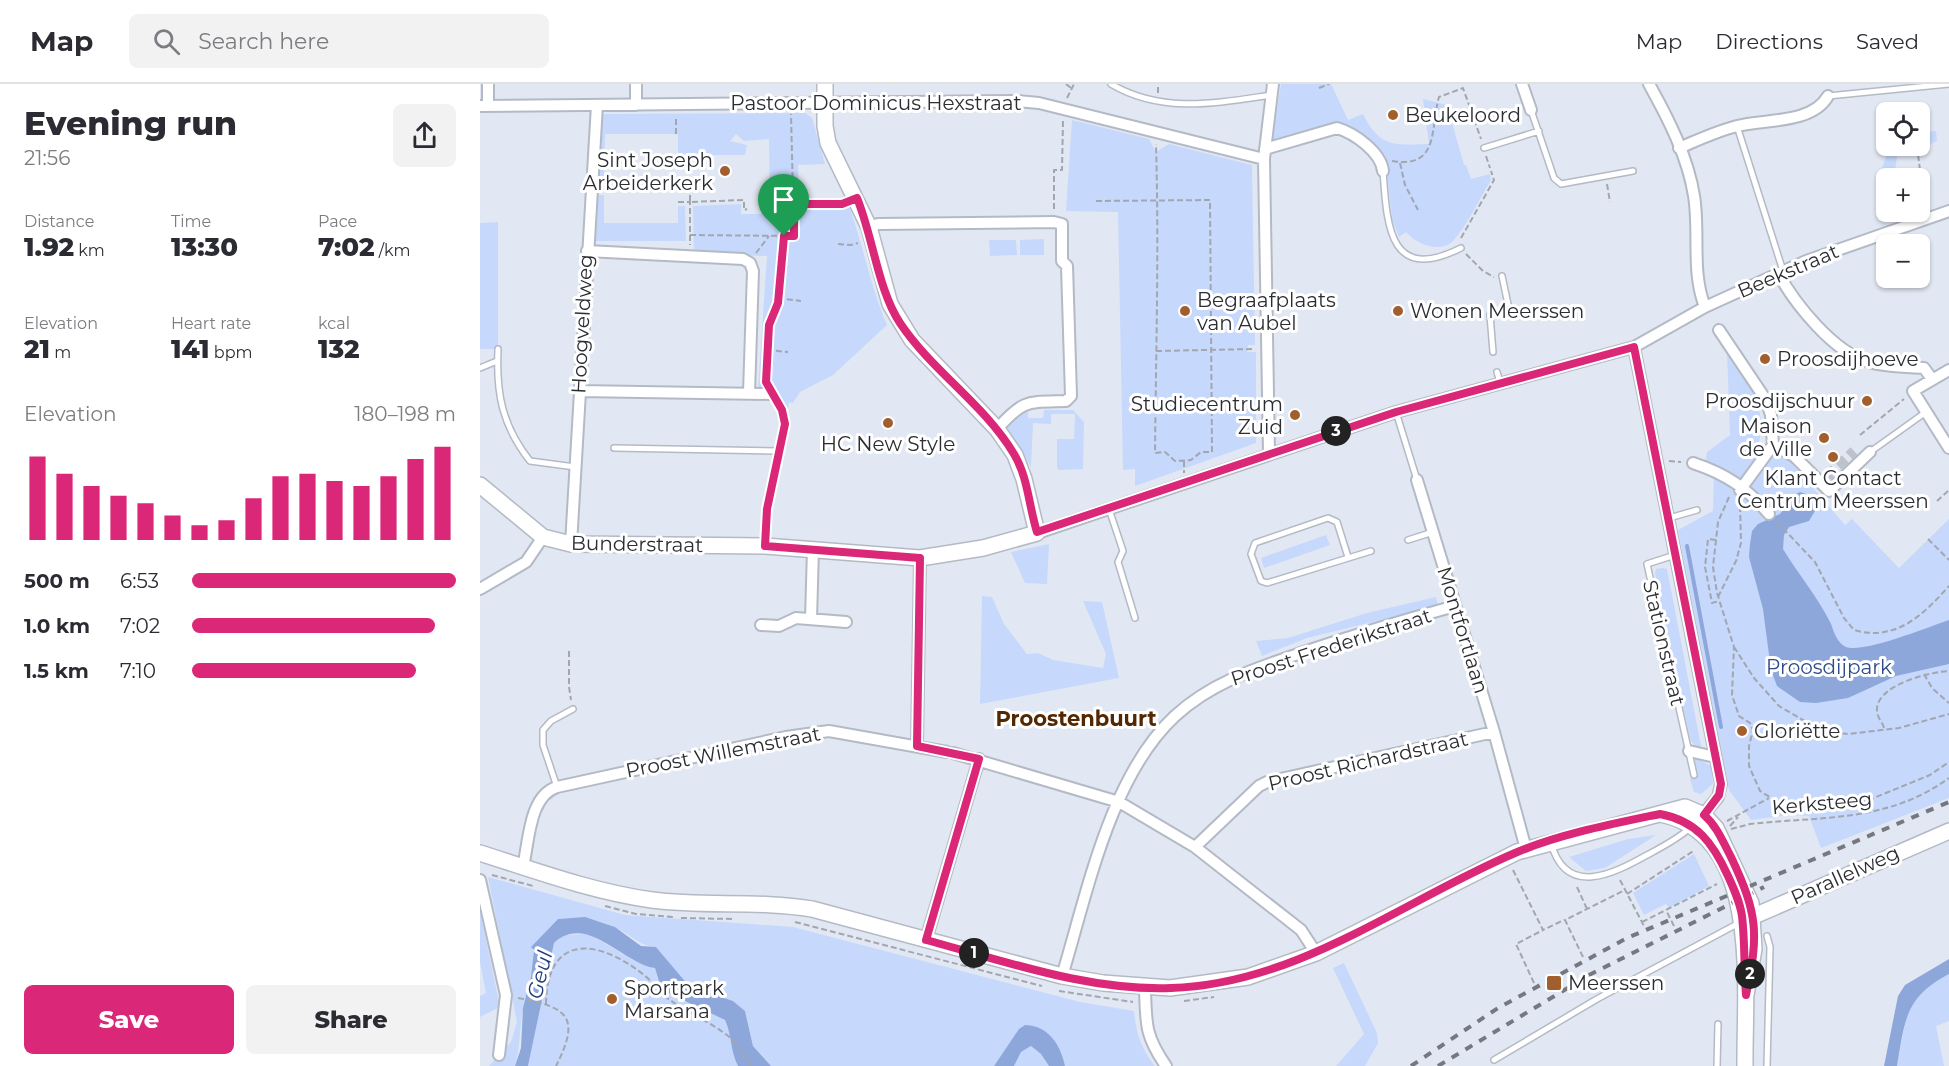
<!DOCTYPE html>
<html lang="en">
<head>
<meta charset="utf-8">
<style>
	:root { --surface:#fff; --page:#f2f2f3; --text:#2b2b33; --muted:#7c7c81; --line:#e1e1e2; --accent:#db2777 }
	body { margin:0; font-family:Montserrat,sans-serif; background:var(--page); color:var(--text); height:100vh; display:flex; flex-direction:column; font-size:22px; white-space:nowrap }
	* { box-sizing:border-box; margin:0 }
	p { font-size:20px; color:var(--muted) }
	.icon { flex:none; width:33px; height:33px; fill:none; stroke:currentColor; stroke-width:2; stroke-linecap:round; stroke-linejoin:round }
	.map { position:relative; flex:1; overflow:hidden }
	.drawer { display:flex; flex-direction:column; background:var(--surface); width:480px }
	.drawer>* { flex:none }
	.controls { position:absolute; left:1396px; top:18px; display:grid; gap:12px }
	.controls a { display:grid; place-items:center; width:54px; height:54px; border-radius:9px; background:var(--surface); box-shadow:0 2px 4px #0004; font-size:30px }
	.pin { position:absolute; display:grid; place-items:center; width:51px; height:51px; color:#fff; margin:-62px -26px; border-radius:50% 50% 50% 0; rotate:-45deg; box-shadow:0 0 6px #0007 }
	.pin .icon { rotate:45deg }
	.km { position:absolute; width:30px; height:30px; margin:-15px; border-radius:50%; background:#222; color:#fff; font-size:16px; line-height:30px; text-align:center }
	.round { display:grid; place-items:center; flex:none; width:63px; height:63px; border-radius:9px; background:var(--page) }
	.headline { display:flex; align-items:center; justify-content:space-between; height:102px; padding:0 24px }
	h1 { font-size:33px; font-weight:800; line-height:45px }
	.metrics { display:grid; grid-template-columns:repeat(3,1fr); gap:9px; height:102px; padding:6px 24px }
	.metrics div { display:grid; align-content:center }
	.metrics b { font-size:26px; font-weight:800 }
	.metrics small { font-size:16px; font-weight:400 }
	.metrics p { font-size:16px }
	.chart { height:168px; padding:12px 24px }
	.chart p { display:flex; justify-content:space-between }
	.chart svg { width:100%; height:108px; margin-top:6px; stroke:var(--accent); stroke-width:6 }
	.button { display:flex; gap:12px; margin-top:auto; padding:12px 24px }
	.button a { flex:1; height:69px; border-radius:9px; background:var(--accent); color:#fff; font-size:24px; font-weight:800; line-height:69px; text-align:center }
	.button a+a { background:var(--page); color:var(--text) }
	ul { padding:0 24px; list-style:none; font-size:20px }
	li { display:grid; grid-template-columns:96px 72px 1fr; align-items:center; height:45px }
	li i { height:15px; border-radius:8px; background:var(--accent) }
	header { display:flex; align-items:center; gap:36px; box-sizing:border-box; height:84px; padding:0 30px; background:var(--surface); border-bottom:2px solid var(--line) }
	header strong { font-size:28px }
	nav { display:flex; gap:33px; margin-inline-start:auto; font-size:21px }
	.search { width:420px; height:54px; background:var(--page); display:flex; align-items:center; gap:15px; box-sizing:border-box; padding:0 21px; border-radius:9px; color:var(--muted); font-size:22px }
	main { display:flex; flex:1; min-height:0 }
	.map>svg:first-child { display:block }
</style>
</head>
<body>
<header>
<strong>Map</strong>
<div class="search"><svg class="icon" aria-label="search" viewBox="0 0 24 24"><circle cx="10" cy="10" r="6"/><path d="M15 15l6 6"/></svg>Search here</div>
<nav><a>Map</a><a>Directions</a><a>Saved</a></nav>
</header>
<main>
<section class="drawer">
<div class="headline"><div><h1>Evening run</h1><p>21:56</p></div><a class="round"><svg class="icon" aria-label="share" viewBox="0 0 24 24"><path d="M12 15V3M7 8l5-5 5 5M5 13v7h14v-7"/></svg></a></div>
<div class="metrics">
<div><p>Distance</p><b>1.92<small> km</small></b></div>
<div><p>Time</p><b>13:30</b></div>
<div><p>Pace</p><b>7:02<small> /km</small></b></div>
</div>
<div class="metrics">
<div><p>Elevation</p><b>21<small> m</small></b></div>
<div><p>Heart rate</p><b>141<small> bpm</small></b></div>
<div><p>kcal</p><b>132</b></div>
</div>
<div class="chart"><p><span>Elevation</span>180–198 m</p>
<svg viewBox="0 0 160 44" preserveAspectRatio="none"><path d="M5 44V10M15 44V17M25 44V22M35 44V26M45 44V29M55 44V34M65 44V38M75 44V36M85 44V27M95 44V18M105 44V17M115 44V20M125 44V22M135 44V18M145 44V11M155 44V6"/></svg>
</div>
<ul>
<li><b>500 m</b>6:53<i style="width:100%"></i></li>
<li><b>1.0 km</b>7:02<i style="width:92%"></i></li>
<li><b>1.5 km</b>7:10<i style="width:85%"></i></li>
</ul>
<div class="button"><a>Save</a><a>Share</a></div>
</section>
<div class="map">
<svg width="1469" height="982" viewBox="0 0 1469 982">
	<rect width="100%" height="100%" fill="#e2e8f3"/>
	<path fill="#c6d8fb" d="M801,0h50l17,36 15,-6c17,34 31,31 66,30l-6,-45 24,6 17,60h2l5,14 19,-5 1,6c-11,18 -24,46 -38,61 -13,13 -37,3 -47,-9l-7,5 -7,-18 -7,-64c-46,-43 -59,-31 -113,-12z
		M325,29l7,5 13,46 -27,1 1,33 39,2 7,-4c17,42 24,87 42,129l-54,50 -33,17 -7,11 -4,-1 -1,7h-4l-11,-19 -15,-1 9,-133 -73,-2 -1,-48 48,-2v10h29l-1,-75 -25,2 -8,-7 -6,7 17,4 -2,10h-67v-21h-73l-1,48h-6l1,-68z
		M592,36l77,19 7,13 13,-8 83,21 3,180h-7l-1,7h9v91l-121,43v-17l-12,1 -5,-258 -52,-1z
		M1456,47l1,10 -26,12 -2,-7h11v-14z
		M1403,55h4v7h7l3,10 -2,16 -15,1 6,-16z
		M117,111h7v28h74v-17h7l1,35h-93z
		M18,138v127h-18v-126z
		M564,155v16h-24v-15z
		M509,156h27l1,15 -27,1z
		M1247,268c20,29 41,53 32,90l32,20 54,63 7,-6 47,49 50,-49v279l-128,50 -12,-32 -19,-1 -39,5 -22,-30 -51,-260 35,-19 1,-45 -9,-3 2,-11 23,-17z
		M548,325v9h15l1,-8h29l11,12 -1,47 -25,1 -1,-4v-27h17l1,-25h-24v10l-18,-1 -2,44 -25,-41 12,-13z
		M846,451l4,10 -66,23 -3,-10z
		M569,460l-2,40 -22,-1 -14,-31z
		M1182,484l5,1 34,177 -4,2 -6,-7 -29,-122 -7,-46 1,-4z
		M502,512l10,1 12,27 23,30 11,-1 15,7 50,8 3,-14 -23,-53 19,1 17,76 -139,26z
		M956,513l2,9 -131,32 -45,18 -6,-15 32,-3 79,-25z
		M1214,673l17,9 2,18 -12,10 -7,-2 -4,-13 8,-2z
		M1176,751l-51,33 -19,3 -17,-14 59,-18z
		M1214,770l15,32 -40,22 -3,-4 -22,11 -11,-22z
		M8,793l137,38 168,12 287,75 54,9c2,22 7,37 21,55h-90c-4,-21 -17,-41 -40,-41l-31,41h-223l-18,-20 -8,-35 -12,-10 -44,-15 -33,-39c-14,-1 -18,-6 -29,-13 -23,-14 -44,-18 -69,-15l-26,27c7,17 -4,43 -8,60 -5,20 -3,40 -9,60h-26l22,-24 6,-20z
		M0,826l20,97 -20,10v-21l6,-3 -6,-31z
		M105,850c24,7 47,31 70,34l3,12 10,13 57,27c7,15 5,31 13,46h-210l26,-123 11,-8z
		M864,879l33,70 1,10 -13,23h-29l28,-32 -31,-66z
		M1469,890v47l-13,5 8,40h-47c10,-47 5,-68 52,-92z
		M551,962l10,8 8,12h-35l7,-14z"/>
	<path fill="#8ea7db" d="M1320,408l9,3 6,16 -6,10 -20,6 -5,8 -1,14c15,25 35,48 48,75 3,8 6,19 15,23 16,7 85,-21 103,-27v44l-53,12 -48,22 -32,5 -16,-1 -23,-16 -6,-16 -8,-61 -14,-52 1,-13 2,-13 6,-7 22,-10 14,-19z
		M105,833l30,10 26,19 15,1 33,39 44,15 12,10 8,35 18,20h-33c-8,-15 -6,-31 -13,-46l-57,-27 -8,-8 -5,-17c-32,-4 -68,-56 -101,-25l-26,123h-13l6,-18 2,-40 8,-31 3,-27 -3,-3 27,-28z
		M1469,875v15c-44,23 -44,46 -52,92h-13l14,-70 7,-11z
		M545,941c23,0 36,20 40,41h-16l-8,-12 -10,-8 -10,6 -7,14h-20l25,-37z"/>
	<g fill="none" stroke-linecap="round" stroke-linejoin="round">
		<path stroke="#8ea7db" stroke-width="4" d="M1207,462l34,181"/>
		<path stroke="#bdc3cc" stroke-width="10" stroke-dasharray="10 5" stroke-linecap="butt" d="M1347,392l27,-25"/>
		<g stroke="#b4bac5" stroke-width="8">
			<path id="lane" d="M631,0c51,30 105,19 161,11
				M1348,12l121,-12
				M1051,26l23,68 7,6 72,-13
				M1257,42l46,145
				M1004,64l55,-17
				M903,87c4,55 6,113 78,77
				M18,265c-2,45 4,76 32,112l45,6
				M1013,268l-3,-37 19,-6 -7,-33
				M0,284l17,-7
				M1017,288l3,10
				M916,328l21,68
				M134,364l165,3 -12,58 -2,34
				M1390,368l56,-40
				M629,425l14,42 -5,11 17,56
				M1189,434l28,-8
				M928,456l25,-8
				M1195,471l-28,9 47,211
				M868,473l-11,-35 -9,-4 -73,25 -4,11 10,27 6,2 104,-32
				M77,703l-14,-42v-15l8,-9 22,-12
				M1071,759c15,55 62,31 96,12 15,-8 31,-16 44,-28
				M1014,976l103,-61 142,-76
				M1237,982l1,-42
				M1287,982l3,-119 -3,-11"/>
		</g>
		<g stroke="#b4bac5" stroke-width="14">
			<path id="street" d="M8,0v22
				M1042,0l9,26
				M1169,0c19,34 39,73 45,112 6,36 -3,76 11,111
				M156,21v-21
				M0,22l537,-5 22,2 225,56
				M1199,64c19,-8 38,-17 58,-22 28,-7 75,-2 91,-30
				M785,65l72,-21c17,5 44,24 46,43
				M389,143l9,-3 176,-2 8,2v37l5,5 4,130 -5,5c-39,1 -42,-2 -69,28
				M107,167l156,8 7,4 3,8 -4,122
				M1298,189c17,31 56,80 91,89 17,5 38,5 55,6l8,11
				M1239,246l47,70 5,15 2,30 -33,45
				M1154,263l87,437 -3,13 -18,22
				M1469,286l-36,21 36,57
				M99,307l192,3
				M1293,361l21,11 35,35 41,-39
				M789,369l-5,-294 9,-75
				M1213,379c33,11 54,25 76,51
				M937,396l77,252 32,117
				M557,449l359,-121 238,-65 71,-40 101,-46 143,-50
				M91,460l26,-439
				M0,505l46,-27 17,-25
				M331,535l2,-70
				M281,541l18,1 17,-8 50,4
				M437,662l3,-188
				M1209,667l26,6
				M473,669l166,49 76,45 106,83 15,23
				M715,763l64,-61 8,-4 227,-50
				M43,783c6,-26 6,-71 34,-80l229,-50 43,-6 118,21
				M0,796l26,115 -7,60
				M446,856l53,-181
				M582,892c25,-82 48,-200 113,-260 37,-34 82,-48 129,-64 50,-17 100,-32 151,-46
				M665,904c1,36 0,48 21,78"/>
		</g>
		<g stroke="#b4bac5" stroke-width="18">
			<path id="secondary" d="M0,401l63,52 28,7 194,2 155,12 63,-10 54,-15 -13,-54 -9,-24 -18,-26 -85,-89 -22,-36 -21,-77 -41,-84 -3,-17v-42
				M1180,730c103,19 84,174 85,252
				M0,769c56,18 114,39 172,47 53,7 107,0 160,9l250,67 41,7 67,5 78,-11 68,-24 201,-101 168,-45 19,8 12,13 35,75 3,46 -8,46
				M1265,836l204,-89"/>
		</g>
		<path stroke="#a2a6af" stroke-width="2" stroke-dasharray="6 3" stroke-linecap="butt" d="M586,0l5,4
			M839,4l10,-4
			M678,9v-9
			M587,14l7,-14
			M196,50v-18
			M1437,62l4,32
			M1006,72l4,12
			M912,77c48,8 38,-33 47,-64l24,-9 18,51
			M920,79l5,22 13,25
			M1127,100l3,18
			M210,102v16l54,-2v10l3,-1
			M616,117l114,-1 2,252h-11l-10,8 -16,1 -10,-9 -10,1c1,-103 4,-206 1,-309
			M198,118h12v43
			M314,120h48
			M574,125v-39h8l1,-50
			M210,151l104,1 -3,-122
			M981,154l33,-58 -3,-9
			M358,160l13,1 7,-2
			M276,169l13,-17
			M986,170l17,17 11,6
			M298,214l23,3
			M287,266l21,2
			M676,267l99,-2
			M287,299l2,-58 9,-22 6,-67
			M298,320l7,20 -4,18
			M1380,351l44,-36
			M704,377v12
			M1189,377l12,1
			M1249,413l-11,25 -5,45 4,26 17,54 -2,48 7,21 11,7 3,7 -4,16v20l11,25 21,13 33,4 45,-4 71,-29 19,-13
			M1457,417l12,-11
			M1297,438l38,40 29,56 10,12c42,12 69,-15 95,-44
			M1448,455l21,21
			M1236,456l-8,-1 -3,28 7,36 7,-2
			M1238,513l18,-36 5,-18 -1,-41
			M1254,563l20,31 25,28 43,25 26,3 51,-6 50,-14
			M89,567v36l2,13
			M1444,590l8,14 17,15
			M1404,644c-1,-5 -7,-11 -7,-17 -2,-26 53,-39 72,-40
			M1247,737l42,-23
			M1250,742l8,-9
			M1251,745l19,-5c72,-8 137,-1 199,-46
			M1033,786l30,60 21,-10
			M12,791l41,11
			M1140,796l24,46
			M1097,803l10,22
			M1147,810l68,-44
			M125,822l31,8 37,3
			M201,834l52,1
			M315,838l247,64
			M1162,838l24,-12
			M1194,842l-8,-16 51,-26
			M1103,873l-18,-37 60,-30
			M1054,899l-18,-39 27,-14
			M579,907l74,11
			M38,914c50,9 63,19 38,68
			M704,917l30,-4
			M66,920c1,-72 53,-65 98,-29 9,7 16,19 26,25 21,15 48,25 66,43 6,7 10,16 16,23"/>
		<use href="#lane" stroke="#fff" stroke-width="5"/>
		<use href="#street" stroke="#fff" stroke-width="10"/>
		<use href="#secondary" stroke="#fff" stroke-width="15"/>
		<path stroke="#757880" stroke-width="4" stroke-dasharray="8 8" stroke-linecap="butt" d="M931,982l87,-58 129,-70 322,-136
			M958,982l153,-92 173,-87"/>
	</g>
	<g fill="none" stroke-linecap="round" stroke-linejoin="round">
		<g stroke="#fff" stroke-width="12">
			<path id="route" d="M377,114c16,39 21,92 43,125 32,48 84,81 114,131 14,23 15,53 23,78l359,-120 238,-65 87,437 -2,11 -15,20c13,11 19,27 27,42 27,57 28,77 15,138 -2,-26 -1,-53 -4,-79 -2,-14 -8,-27 -14,-40 -15,-33 -31,-55 -68,-62 -48,10 -100,20 -145,39 -113,48 -217,131 -344,135 -83,3 -166,-27 -245,-48l53,-181 -62,-13 3,-188 -155,-12 2,-37 18,-85 -3,-14 -16,-28 3,-57 9,-22 6,-67h10v-32h48z"/>
		</g>
		<use href="#route" stroke="#db2777" stroke-width="8"/>
	</g>
	<g fill="#a25f2e" stroke="#fff" stroke-width="2">
		<circle cx="913" cy="31" r="6"/>
		<circle cx="245" cy="87" r="6"/>
		<circle cx="705" cy="227" r="6"/>
		<circle cx="918" cy="227" r="6"/>
		<circle cx="1285" cy="275" r="6"/>
		<circle cx="1387" cy="317" r="6"/>
		<circle cx="815" cy="331" r="6"/>
		<circle cx="408" cy="339" r="6"/>
		<circle cx="1344" cy="354" r="6"/>
		<circle cx="1353" cy="373" r="6"/>
		<circle cx="1262" cy="647" r="6"/>
		<rect x="1066" y="891" width="16" height="16" rx="3"/>
		<circle cx="132" cy="915" r="6"/>
	</g>
	<g text-anchor="middle" stroke-width="6" stroke-linejoin="round" paint-order="stroke">
		<g font-size="20" fill="#2b2d32" stroke="#fff">
			<text x="396" y="26">Pastoor Dominicus Hexstraat</text>
			<text transform="translate(1308 187) rotate(-23)" y="7">Beekstraat</text>
			<text transform="translate(102 240) rotate(-87)" y="7">Hoogveldweg</text>
			<text transform="translate(157 460) rotate(1)" y="7">Bunderstraat</text>
			<text transform="translate(983 546) rotate(73)" y="7">Montfortlaan</text>
			<text transform="translate(1184 559) rotate(77)" y="7">Stationstraat</text>
			<text transform="translate(851 563) rotate(-18)" y="7">Proost Frederikstraat</text>
			<text transform="translate(243 668) rotate(-11)" y="7">Proost Willemstraat</text>
			<text transform="translate(888 677) rotate(-13)" y="7">Proost Richardstraat</text>
			<text transform="translate(1342 719) rotate(-5)" y="7">Kerksteeg</text>
			<text transform="translate(1365 791) rotate(-24)" y="7">Parallelweg</text>
		</g>
		<g font-size="20" fill="#2b2d32" stroke="#fff" text-anchor="start">
			<text x="925" y="38">Beukeloord</text>
			<text x="233" y="83" text-anchor="end">Sint Joseph<tspan x="233" dy="23">Arbeiderkerk</tspan></text>
			<text x="717" y="223">Begraafplaats<tspan x="717" dy="23">van Aubel</tspan></text>
			<text x="930" y="234">Wonen Meerssen</text>
			<text x="1297" y="282">Proosdijhoeve</text>
			<text x="1375" y="324" text-anchor="end">Proosdijschuur</text>
			<text x="803" y="327" text-anchor="end">Studiecentrum<tspan x="803" dy="23">Zuid</tspan></text>
			<text x="1332" y="349" text-anchor="end">Maison<tspan x="1332" dy="23">de Ville</tspan></text>
			<text x="408" y="367" text-anchor="middle">HC New Style</text>
			<text x="1353" y="401" text-anchor="middle">Klant Contact<tspan x="1353" dy="23">Centrum Meerssen</tspan></text>
			<text x="1274" y="654">Gloriëtte</text>
			<text x="1088" y="906">Meerssen</text>
			<text x="144" y="911">Sportpark<tspan x="144" dy="23">Marsana</tspan></text>
		</g>
		<g font-size="20" fill="#2f4b8a" stroke="#fff">
			<text x="1349" y="590">Proosdijpark</text>
		</g>
		<g font-size="21" font-weight="bold" fill="#532702" stroke="#fff">
			<text x="596" y="642">Proostenbuurt</text>
		</g>
		<g font-size="21" font-style="italic" fill="#213c7a" stroke="#fff">
			<text transform="translate(60 891) rotate(-76)" y="7">Geul</text>
		</g>
	</g>
</svg>
<div class="controls">
<a><svg class="icon" aria-label="locate" viewBox="0 0 24 24"><circle cx="12" cy="12" r="6"/><path d="M12 2v4M12 18v4M2 12h4M18 12h4"/></svg></a>
<a>+</a>
<a>−</a>
</div>
<div class="pin" style="left:304px;top:152px;background:#1e9e55"><svg class="icon" aria-label="arrive" viewBox="0 0 24 24"><path d="M6 21V4h12l-3 4 3 4H6"/></svg></div>
<b class="km" style="left:494px;top:869px">1</b>
<b class="km" style="left:1270px;top:890px">2</b>
<b class="km" style="left:856px;top:347px">3</b>
</div>
</main>
</body>
</html>
